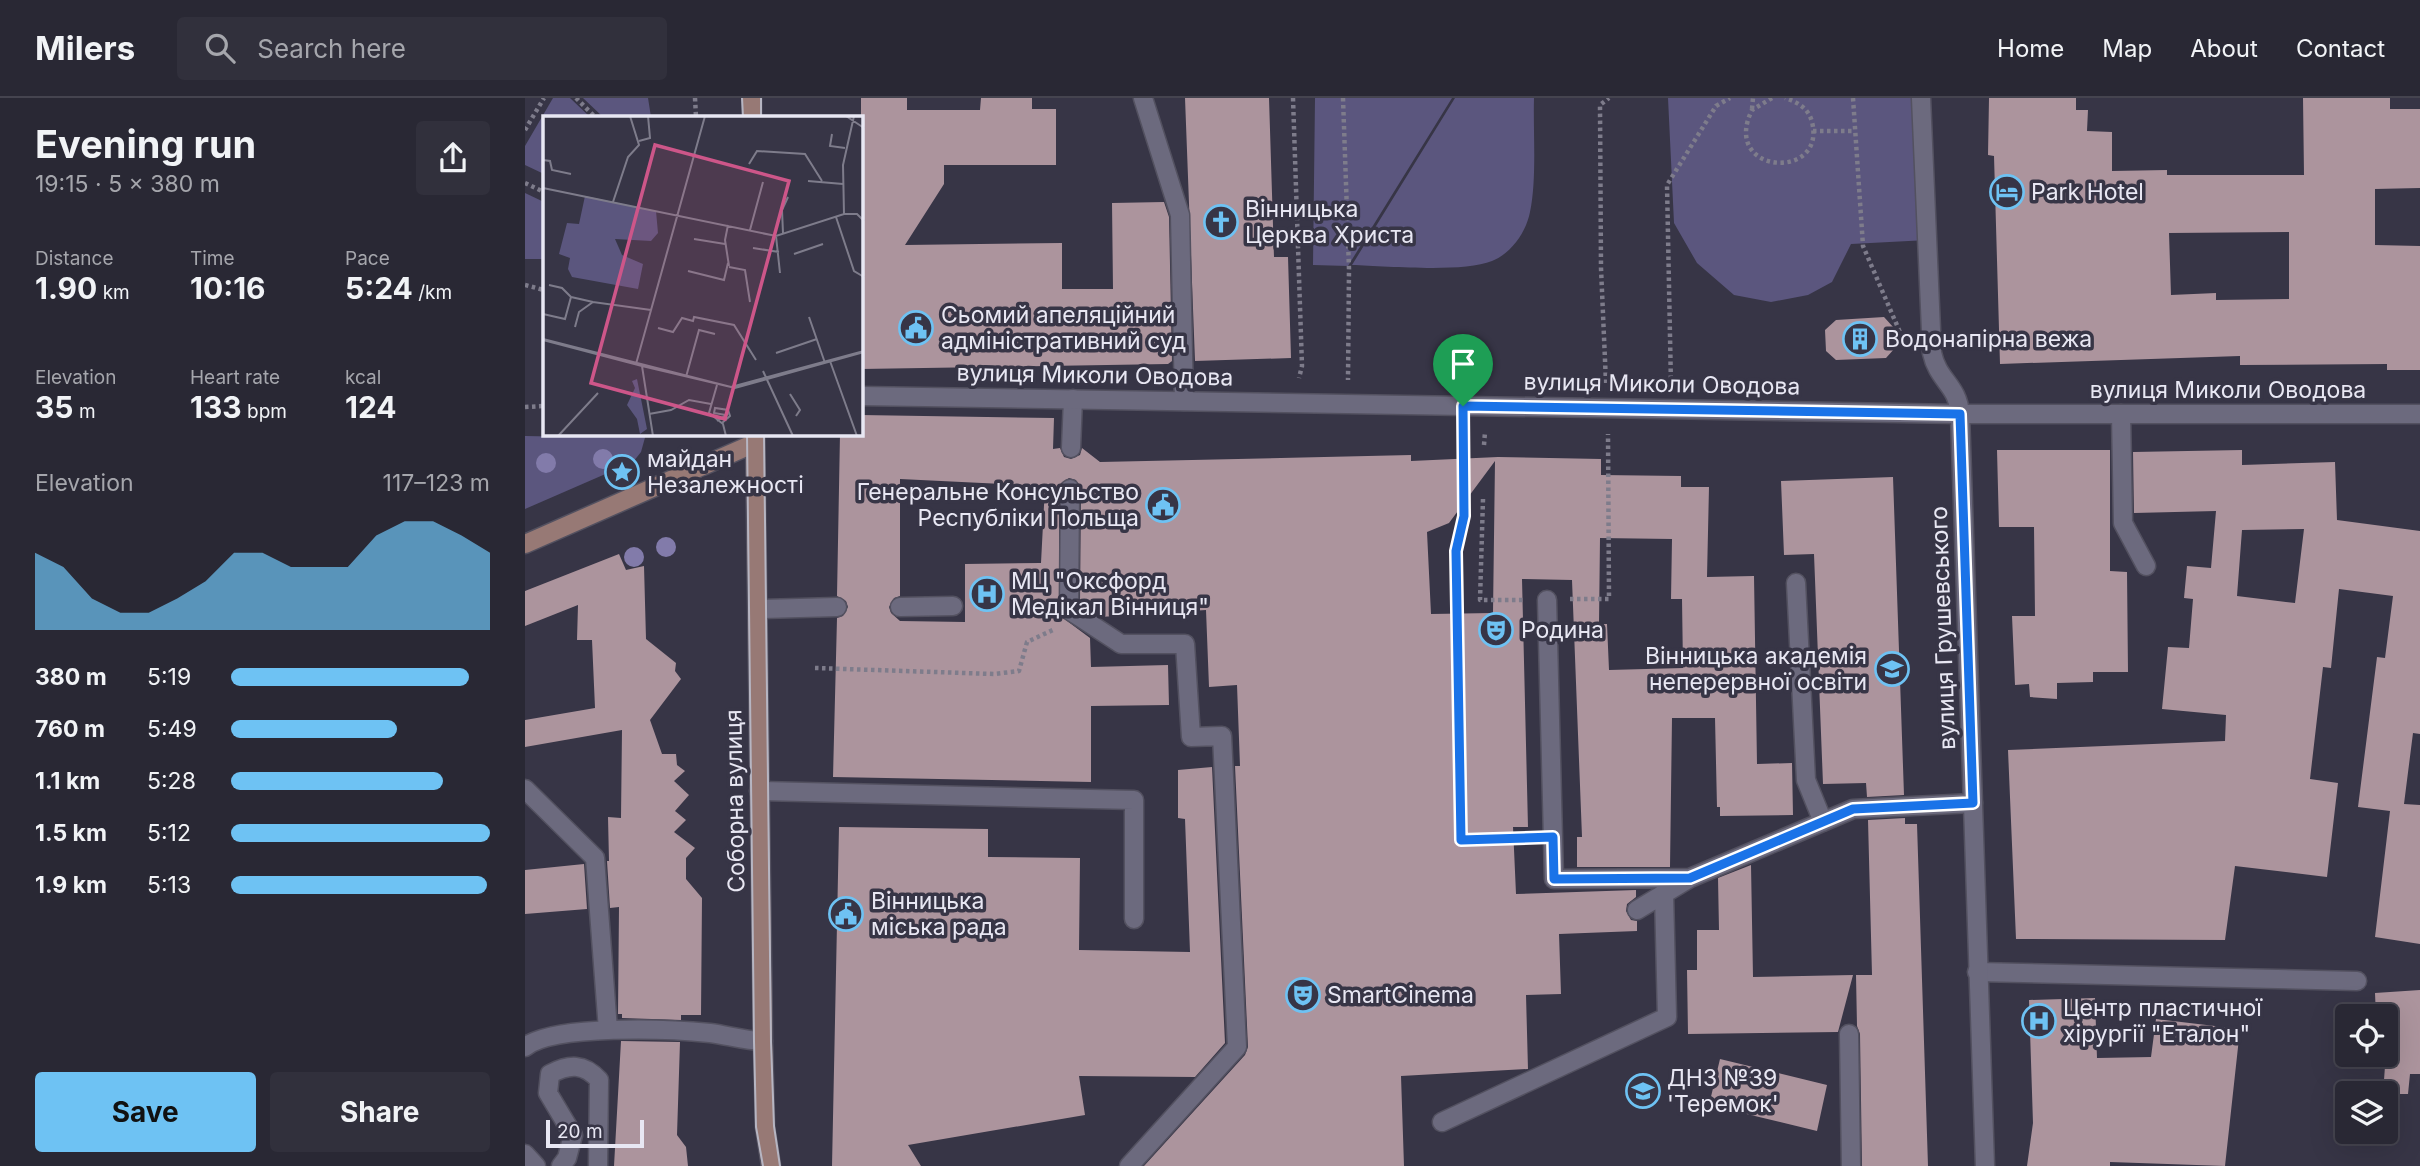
<!DOCTYPE html>
<html lang="en">
<head>
<meta charset="utf-8">
<style>
	:root { --surface:#292834; --page:#31303c; --text:#f1f3f6; --muted:#a5a6ac; --line:#45444f; --accent:#6ec2f3 }
	body { margin:0; font-family:Inter,sans-serif; background:var(--page); color:var(--text); height:100vh; display:flex; flex-direction:column; font-size:26px; white-space:nowrap }
	* { box-sizing:border-box; margin:0 }
	p { font-size:23px; color:var(--muted) }
	.icon { flex:none; width:38px; height:38px; fill:none; stroke:currentColor; stroke-width:2; stroke-linecap:round; stroke-linejoin:round }
	.map { position:relative; flex:1; overflow:hidden }
	.side { display:flex; flex-direction:column; background:var(--surface); width:525px }
	.side>* { flex:none }
	.fabs { position:absolute; left:1810px; top:906px; display:grid; gap:14px }
	.fabs a { display:grid; place-items:center; width:63px; height:63px; border-radius:7px; background:var(--surface); box-shadow:0 7px 28px #0002,0 0 0 2px var(--line); font-size:35px }
	.scale { position:absolute; left:21px; bottom:18px; width:98px; box-sizing:border-box; padding-left:7px; border:4px solid #e8e7f3; border-top:0; font-size:19px; line-height:24px; white-space:nowrap; color:#e8e7f3; -webkit-text-stroke:5px #373546; paint-order:stroke }
	.pin { position:absolute; display:grid; place-items:center; width:60px; height:60px; color:#fff; margin:-72px -30px; border-radius:50% 50% 50% 0; rotate:-45deg; box-shadow:0 0 7px #0007 }
	.pin .icon { rotate:45deg }
	.round { display:grid; place-items:center; flex:none; width:74px; height:74px; border-radius:7px; background:var(--page) }
	.headline { display:flex; align-items:center; justify-content:space-between; height:119px; padding:0 35px }
	h1 { font-size:38px; font-weight:700; line-height:52px }
	.figures { display:grid; grid-template-columns:repeat(3,1fr); gap:10px; height:119px; padding:7px 35px }
	.figures div { display:grid; align-content:center }
	.figures b { font-size:30px; font-weight:700 }
	.figures small { font-size:19px; font-weight:400 }
	.figures p { font-size:19px }
	.chart { height:196px; padding:14px 35px }
	.chart p { display:flex; justify-content:space-between }
	.chart svg { width:100%; height:126px; margin-top:7px; fill:var(--accent); opacity:.7 }
	.button { display:flex; gap:14px; margin-top:auto; padding:14px 35px }
	.button a { flex:1; height:80px; border-radius:7px; background:var(--accent); color:#111; font-size:28px; font-weight:700; line-height:80px; text-align:center }
	.button a+a { background:var(--page); color:var(--text) }
	ul { padding:0 35px; list-style:none; font-size:23px }
	li { display:grid; grid-template-columns:112px 84px 1fr; align-items:center; height:52px }
	li i { height:18px; border-radius:9px; background:var(--accent) }
	header { display:flex; align-items:center; gap:42px; box-sizing:border-box; height:98px; padding:0 35px; background:var(--surface); border-bottom:2px solid var(--line) }
	header strong { font-size:33px }
	nav { display:flex; gap:38px; margin-inline-start:auto; font-size:24px }
	.search { width:490px; height:63px; background:var(--page); display:flex; align-items:center; gap:18px; box-sizing:border-box; padding:0 24px; border-radius:7px; color:var(--muted); font-size:26px }
	main { display:flex; flex:1; min-height:0 }
	.map>svg:first-child { display:block }
</style>
</head>
<body>
<header>
<strong>Milers</strong>
<div class="search"><svg class="icon" aria-label="search" viewBox="0 0 24 24"><circle cx="10" cy="10" r="6"/><path d="M15 15l6 6"/></svg>Search here</div>
<nav><a>Home</a><a>Map</a><a>About</a><a>Contact</a></nav>
</header>
<main>
<section class="side">
<div class="headline"><div><h1>Evening run</h1><p>19:15 · 5 × 380 m</p></div><a class="round"><svg class="icon" aria-label="share" viewBox="0 0 24 24"><path d="M12 15V3M7 8l5-5 5 5M5 13v7h14v-7"/></svg></a></div>
<div class="figures">
<div><p>Distance</p><b>1.90<small> km</small></b></div>
<div><p>Time</p><b>10:16</b></div>
<div><p>Pace</p><b>5:24<small> /km</small></b></div>
</div>
<div class="figures">
<div><p>Elevation</p><b>35<small> m</small></b></div>
<div><p>Heart rate</p><b>133<small> bpm</small></b></div>
<div><p>kcal</p><b>124</b></div>
</div>
<div class="chart"><p><span>Elevation</span>117–123 m</p>
<svg viewBox="0 0 160 44" preserveAspectRatio="none"><path d="M0 44V17L10 22L20 33L30 38L40 38L50 33L60 27L70 17L80 17L90 22L100 22L110 22L120 11L130 6L140 6L150 11L160 17V44z"/></svg>
</div>
<ul>
<li><b>380 m</b>5:19<i style="width:92%"></i></li>
<li><b>760 m</b>5:49<i style="width:64%"></i></li>
<li><b>1.1 km</b>5:28<i style="width:82%"></i></li>
<li><b>1.5 km</b>5:12<i style="width:100%"></i></li>
<li><b>1.9 km</b>5:13<i style="width:99%"></i></li>
</ul>
<div class="button"><a>Save</a><a>Share</a></div>
</section>
<div class="map">
<svg width="1895" height="1068" viewBox="0 0 1895 1068">
	<rect width="100%" height="100%" fill="#373546"/>
	<path fill="#5b567e" d="M28,0h17l20,19h-46v57l-19,-9v-19z
		M58,0h65l3,19h-48z
		M790,0h137l-104,168 -35,-1z
		M930,0h79c-1,35 3,80 -4,114 -4,20 -18,41 -38,49 -29,12 -106,5 -140,4z
		M1143,0h253l7,142 -77,4 -19,38 -24,13 -37,7 -37,-7 -37,-32 -23,-40z
		M0,95l19,9v57h-19z
		M55,336h66l-5,18 -8,10 -108,47v-73l54,1z"/>
	<path fill="#ac949d" fill-rule="evenodd" d="M336,0h46v12h73l1,-12h51v11h24v56h-112v19l-39,61 157,-2v46h51l-1,-86 52,-1 5,15 3,144 -4,3 -307,5z
		M660,0h84l5,159h14l3,101 -96,3z
		M1464,0h87v12h12l-1,21 25,1v39l55,-1v5h137l-1,-77h87v11h30v79l-45,1v56l45,1v124h-33v-6l-147,1v-9l-240,8 -6,-208 -6,-1zM1764,134v67l-73,1v-7l-45,2 -2,-62z
		M1359,219l10,11 1,20 -9,10 -50,2 -10,-9 -1,-21 11,-10z
		M336,317l193,3 -1,31 7,-1 4,9 7,2 9,-4 2,-7 18,14 311,-7v6l87,-4 103,2v16l80,1v11h28l-2,90 47,-1 3,188 35,-1 1,52 -73,1v-9h-3l-2,-89h-43l-2,149h-93v-30h5l-10,-257 -50,-1 6,248h-15l3,67 120,-4v7l-9,7 -1,7 5,9 6,1v10l-78,3 2,60 -35,1 2,74 -127,7 3,90h-260l101,-111 3,-8 -13,-281h5l-3,-81 -28,2 -3,-77 -106,7 -20,-13 1,-115 -5,-9 -7,-2 -8,5 -2,6v126l31,23 1,29 77,-2 1,40 -78,1v76l-258,-5 4,-159 6,-2 5,-9 -2,-6 -9,-5 3,-162h21zM970,363l-2,152 -62,1 -4,-82 22,-9zM375,381l145,7 -4,77 -76,1v58l-65,-1 -9,-8 -2,-6 5,-9 6,-2zM1075,440l72,1 -1,60h11l1,69 -74,2 -2,-46h-8z
		M1472,352h113v121l17,1 1,100h-35v10l-36,1v16l-27,-2 -1,-13 -14,1 -3,-69h23l-1,-89h-35z
		M1717,352v15l93,-3 2,58 83,11v203l-7,-1 -9,71 16,1v139l-45,-7 15,-126 -32,-4 19,-150 8,1 8,-62 -54,-7 -8,79 -8,-1 -13,112 28,4 -11,94 -92,-11 -10,74 -209,-1 -8,-189 217,-9 1,-26 -64,-6 6,-62 21,1 4,-49 -9,-1 3,-32 24,2 5,-57 -82,2 -1,-61zM1779,431l-9,74 -58,-7 5,-66z
		M1368,379l11,318 -37,2 -1,-14 -43,1 -9,-230 -30,1 -3,-74z
		M94,456l7,16 18,-4 2,73 30,24 -1,8 6,8 -31,41 12,34h14l1,11 8,6 -11,10 15,14 -14,16 11,9 -12,12 21,16 -9,10v21l16,19 -1,117h-20v5l-59,-2v-4h-4l1,-107 -9,1 -3,-47h2l-1,-44 13,1 1,-88 -97,17v-27l70,-12 -3,-68h-15l1,-35 -53,21v-35z
		M687,669l13,276 -30,34 -116,-1 6,39 -177,30 13,21h-89l7,-339 149,2v28l92,1 -1,92 111,2 -5,-133 -7,-1v-48z
		M1380,720v6h12l11,342h-66l-2,-132 -3,-8 -1,-51h16l-4,-155z
		M59,766l3,45 -62,5v-44z
		M1226,767l2,112 100,-2 -15,57 -150,2 -1,-64h10v-40h22l-1,-52z
		M1895,892v84h-10l-2,20h-25l2,-28h-6v-11h6v-38h-9l-1,-24z
		M1570,900l2,60 54,-1 5,-38 84,10 -15,137 -115,-4v4h-83l6,-43 -4,-123z
		M96,943l59,1 -3,93 9,12 2,19h-74z
		M1195,961l107,26 -10,46 -108,-26z"/>
	<g fill="none" stroke-linecap="round" stroke-linejoin="round">
		<g stroke="#535160" stroke-width="21">
			<path id="lane" d="M618,0l37,117 4,186
				M1596,316l2,109 23,43
				M546,350l2,-49
				M545,391l-1,121 52,34h64l6,93 31,-1 15,311 -108,119
				M1271,485l10,197 17,42
				M1022,502l7,279 136,-1
				M375,509l53,-1
				M233,511l79,-2
				M0,691l70,69 13,172
				M234,693l375,9v119
				M1112,812l53,-32 163,-69 120,-6
				M1452,874l380,9
				M1324,936l2,132
				M0,949c29,-23 145,-18 185,-14 17,2 35,8 53,8
				M917,1024l225,-105 -3,-123
				M0,1056l11,12
				M36,1068l6,-8 6,-23 -25,-42 2,-19c19,-10 34,-11 49,6l-1,86"/>
		</g>
		<g stroke="#535160" stroke-width="21">
			<path id="street" d="M1396,0l11,255c6,28 26,32 28,61l25,752
				M336,298l1099,18h460"/>
		</g>
		<g stroke="#535160" stroke-width="21">
			<path id="secondary" d="M227,0v19
				M230,336l8,607 2,86 6,39
				M0,446l230,-101"/>
		</g>
		<path stroke="#7e7c8b" stroke-width="4.5" stroke-dasharray="3.5 3.5" stroke-linecap="butt" d="M51,0l19,19
			M170,0l1,19
			M768,0l9,268 -3,12
			M818,0l6,171 -1,111
			M1247,0l-20,12c-32,65 75,71 60,12 -3,-13 -14,-20 -27,-24
			M1328,0l10,148 42,98
			M1227,11l1,-11
			M0,32l19,-32
			M1288,33h41
			M0,85l19,9
			M0,187l19,5
			M1081,285l-5,-115 -1,-163 9,-7
			M1146,288l-4,-201 49,-79 14,-8
			M0,309l19,-1
			M938,332l1,86 -8,35 5,289 66,-2
			M959,347l1,-13
			M958,401l-3,101h43
			M1045,501h39l-1,-165
			M290,570l179,6 25,-3 8,-29 28,-13"/>
		<use href="#lane" stroke="#6c6a7e" stroke-width="18"/>
		<use href="#street" stroke="#6c6a7e" stroke-width="18"/>
		<use href="#secondary" stroke="#977975" stroke-width="18"/>
		<path stroke="#b6b5c2" stroke-width="2" d="M217,0l1,19
			M236,0v19
			M222,336l7,607 2,86 7,39
			M239,336l7,608 3,84 6,40"/>
	</g>
	<g fill="#827baa">
		<circle cx="78" cy="361" r="10"/>
		<circle cx="21" cy="365" r="10"/>
		<circle cx="141" cy="449" r="10"/>
		<circle cx="109" cy="459" r="10"/>
	</g>
	<g fill="none" stroke-linecap="round" stroke-linejoin="round">
		<g stroke="#fff" stroke-width="14">
			<path id="route" d="M938,308l497,8 13,389 -120,6 -163,69 -136,1 -1,-42 -92,3 -5,-289 8,-35z"/>
		</g>
		<use href="#route" stroke="#1a73e8" stroke-width="9"/>
	</g>
	<defs>
		<g id="hotel-ring" transform="scale(1.75)"><circle r="9.5" fill="#373546" stroke="#6ec2f3" stroke-width="1.5"/><path d="M-6-4.5h1.5V1H6V5H4.5V3h-9V5H-6ZM-4 0a1.8 1.8 0 1 1 3.6 0ZM.5 0V-2.5h3Q6-2.5 6 0Z" fill="#6ec2f3"/></g>
		<g id="church-ring" transform="scale(1.75)"><circle r="9.5" fill="#373546" stroke="#6ec2f3" stroke-width="1.5"/><path d="M-1.2-6h2.4v3.5h3.3v2.4h-3.3V6h-2.4V-.1h-3.3v-2.4h3.3Z" fill="#6ec2f3"/></g>
		<g id="civic-ring" transform="scale(1.75)"><circle r="9.5" fill="#373546" stroke="#6ec2f3" stroke-width="1.5"/><path d="M-.6-6.5H3V-4.5H.6V-3L4-1V1h2V6H-6V1h2V-1L-.6-3ZM-1.2 2.5V6h2.4V2.5Z" fill="#6ec2f3"/></g>
		<g id="building-ring" transform="scale(1.75)"><circle r="9.5" fill="#373546" stroke="#6ec2f3" stroke-width="1.5"/><path d="M-4-6H4V6H1V3H-1V6H-4ZM-2.5-4.3h1.7v1.8h-1.7ZM.8-4.3h1.7v1.8H.8ZM-2.5-1h1.7V.8h-1.7ZM.8-1h1.7V.8H.8Z" fill="#6ec2f3"/></g>
		<g id="sight-ring" transform="scale(1.75)"><circle r="9.5" fill="#373546" stroke="#6ec2f3" stroke-width="1.5"/><path d="M0-6L1.8-2.2L6-1.7L2.9 1.2L3.7 5.4L0 3.3L-3.7 5.4L-2.9 1.2L-6-1.7L-1.8-2.2Z" fill="#6ec2f3"/></g>
		<g id="hospital-ring" transform="scale(1.75)"><circle r="9.5" fill="#373546" stroke="#6ec2f3" stroke-width="1.5"/><path d="M-5-5h3v3.5h4V-5h3V5h-3V1.5h-4V5h-3Z" fill="#6ec2f3"/></g>
		<g id="theatre-ring" transform="scale(1.75)"><circle r="9.5" fill="#373546" stroke="#6ec2f3" stroke-width="1.5"/><path d="M-5-5.5Q0-4 5-5.5V0Q5 5 0 6Q-5 5-5 0ZM-3.3-2.5H-1v1.5H-3.3ZM1-2.5H3.3v1.5H1ZM-2.8 1Q0 5.5 2.8 1Z" fill="#6ec2f3"/></g>
		<g id="university-ring" transform="scale(1.75)"><circle r="9.5" fill="#373546" stroke="#6ec2f3" stroke-width="1.5"/><path d="M0-5L7-2L0 1L-7-2ZM-4 1L0 2.5L4 1V4Q0 6-4 4Z" fill="#6ec2f3"/></g>
		<g id="school-ring" transform="scale(1.75)"><circle r="9.5" fill="#373546" stroke="#6ec2f3" stroke-width="1.5"/><path d="M0-5L7-2L0 1L-7-2ZM-4 1L0 2.5L4 1V4Q0 6-4 4Z" fill="#6ec2f3"/></g>
	</defs>
	<g fill-rule="evenodd">
		<use href="#hotel-ring" x="1482" y="94"/>
		<use href="#church-ring" x="696" y="124"/>
		<use href="#civic-ring" x="391" y="230"/>
		<use href="#building-ring" x="1335" y="241"/>
		<use href="#sight-ring" x="97" y="374"/>
		<use href="#civic-ring" x="638" y="407"/>
		<use href="#hospital-ring" x="462" y="496"/>
		<use href="#theatre-ring" x="971" y="532"/>
		<use href="#university-ring" x="1367" y="571"/>
		<use href="#civic-ring" x="321" y="816"/>
		<use href="#theatre-ring" x="778" y="897"/>
		<use href="#hospital-ring" x="1514" y="923"/>
		<use href="#school-ring" x="1118" y="993"/>
	</g>
	<g text-anchor="middle" stroke-width="7" stroke-linejoin="round" paint-order="stroke">
		<g font-size="23" fill="#e8e7f3" stroke="#373546" text-anchor="start">
			<text x="1506" y="102">Park Hotel</text>
			<text x="720" y="119">Вінницька<tspan x="720" dy="26">Церква Христа</tspan></text>
			<text x="416" y="225">Сьомий апеляційний<tspan x="416" dy="26">адміністративний суд</tspan></text>
			<text x="1360" y="249">Водонапірна вежа</text>
			<text x="122" y="369">майдан<tspan x="122" dy="26">Незалежності</tspan></text>
			<text x="614" y="402" text-anchor="end">Генеральне Консульство<tspan x="614" dy="26">Республіки Польща</tspan></text>
			<text x="486" y="491">МЦ "Оксфорд<tspan x="486" dy="26">Медікал Вінниця"</tspan></text>
			<text x="996" y="540">Родина</text>
			<text x="1342" y="566" text-anchor="end">Вінницька академія<tspan x="1342" dy="26">неперервної освіти</tspan></text>
			<text x="346" y="811">Вінницька<tspan x="346" dy="26">міська рада</tspan></text>
			<text x="802" y="905">SmartCinema</text>
			<text x="1538" y="918">Центр пластичної<tspan x="1538" dy="26">хірургії "Еталон"</tspan></text>
			<text x="1142" y="988">ДНЗ №39<tspan x="1142" dy="26">'Теремок'</tspan></text>
		</g>
		<g font-size="23" fill="#e8e7f3" stroke="#373546">
			<text transform="translate(570 277) rotate(1)" y="8">вулиця Миколи Оводова</text>
			<text transform="translate(1137 286) rotate(1)" y="8">вулиця Миколи Оводова</text>
			<text x="1703" y="300">вулиця Миколи Оводова</text>
			<text transform="translate(1418 530) rotate(-92)" y="8">вулиця Грушевського</text>
			<text transform="translate(210 703) rotate(-91)" y="8">Соборна вулиця</text>
		</g>
	</g>
	<g transform="translate(18 18)">
		<rect width="320" height="320" fill="#373546"/>
		<path d="M42,80l71,15 2,22 -7,8 -36,-2 7,16 21,9 -5,25 -66,-12 -4,-8 2,-11 -11,-4 8,-31 12,1zM94,263l10,50 -7,5 -3,-15 -10,-14 8,-17 -3,-7z" fill="#5b567e"/>
		<path fill="none" stroke="#7e7c8b" stroke-width="2" d="M303,0l18,12M289,18l-2,12 15,2M96,25l11,-3 -2,-22M0,44l7,1 2,9 19,4M206,48l8,-13 48,3 17,27M265,65l35,3M0,72l233,48 68,-22h13l7,7M70,86l15,-45 11,-12 -9,-29M301,98l-1,-49 11,-49M293,101l18,54 10,6M185,109l-3,15 4,26M207,114l13,-48M240,117l-1,-23 6,-13M233,120l4,37M151,123l31,5M210,132l26,4M251,138l29,-10M186,151l16,3 5,32M145,155l36,9 4,-17M6,169l13,3 9,9M0,198l22,5 6,-22 22,5M266,201l16,46M32,211l4,-15 14,-10 58,8M115,212l15,4 9,-14 11,3 1,-4 40,8 22,35M0,223l188,48 133,-36M0,224l99,26 11,70M233,237l41,-14M287,245l27,75M93,248l69,-248M99,250l93,22 129,-36M220,255l30,65M143,261l13,-47 16,4M174,269l-8,28 14,11 3,12M247,278l10,16 -4,6M106,298l22,-4 18,-10 22,4M174,305l9,-6 -12,-2 1,-5 13,2 2,6 -8,7M15,320l40,-43"/>
		<path fill="#cd5689" fill-opacity="0.15" stroke="#cd5689" stroke-width="3.5" d="M112,29l134,36 -64,238 -134,-36z"/>
		<rect width="320" height="320" fill="none" stroke="#e8e7f3" stroke-width="3.5"/>
	</g>
</svg>
<div class="fabs">
<a><svg class="icon" aria-label="locate" viewBox="0 0 24 24"><circle cx="12" cy="12" r="6"/><path d="M12 2v4M12 18v4M2 12h4M18 12h4"/></svg></a>
<a><svg class="icon" aria-label="layers" viewBox="0 0 24 24"><path d="M12 4l9 5-9 5-9-5zM3 14l9 5 9-5"/></svg></a>
</div>
<div class="scale">20 m</div>
<div class="pin" style="left:938px;top:308px;background:#1e9e55"><svg class="icon" aria-label="arrive" viewBox="0 0 24 24"><path d="M6 21V4h12l-3 4 3 4H6"/></svg></div>
</div>
</main>
</body>
</html>
